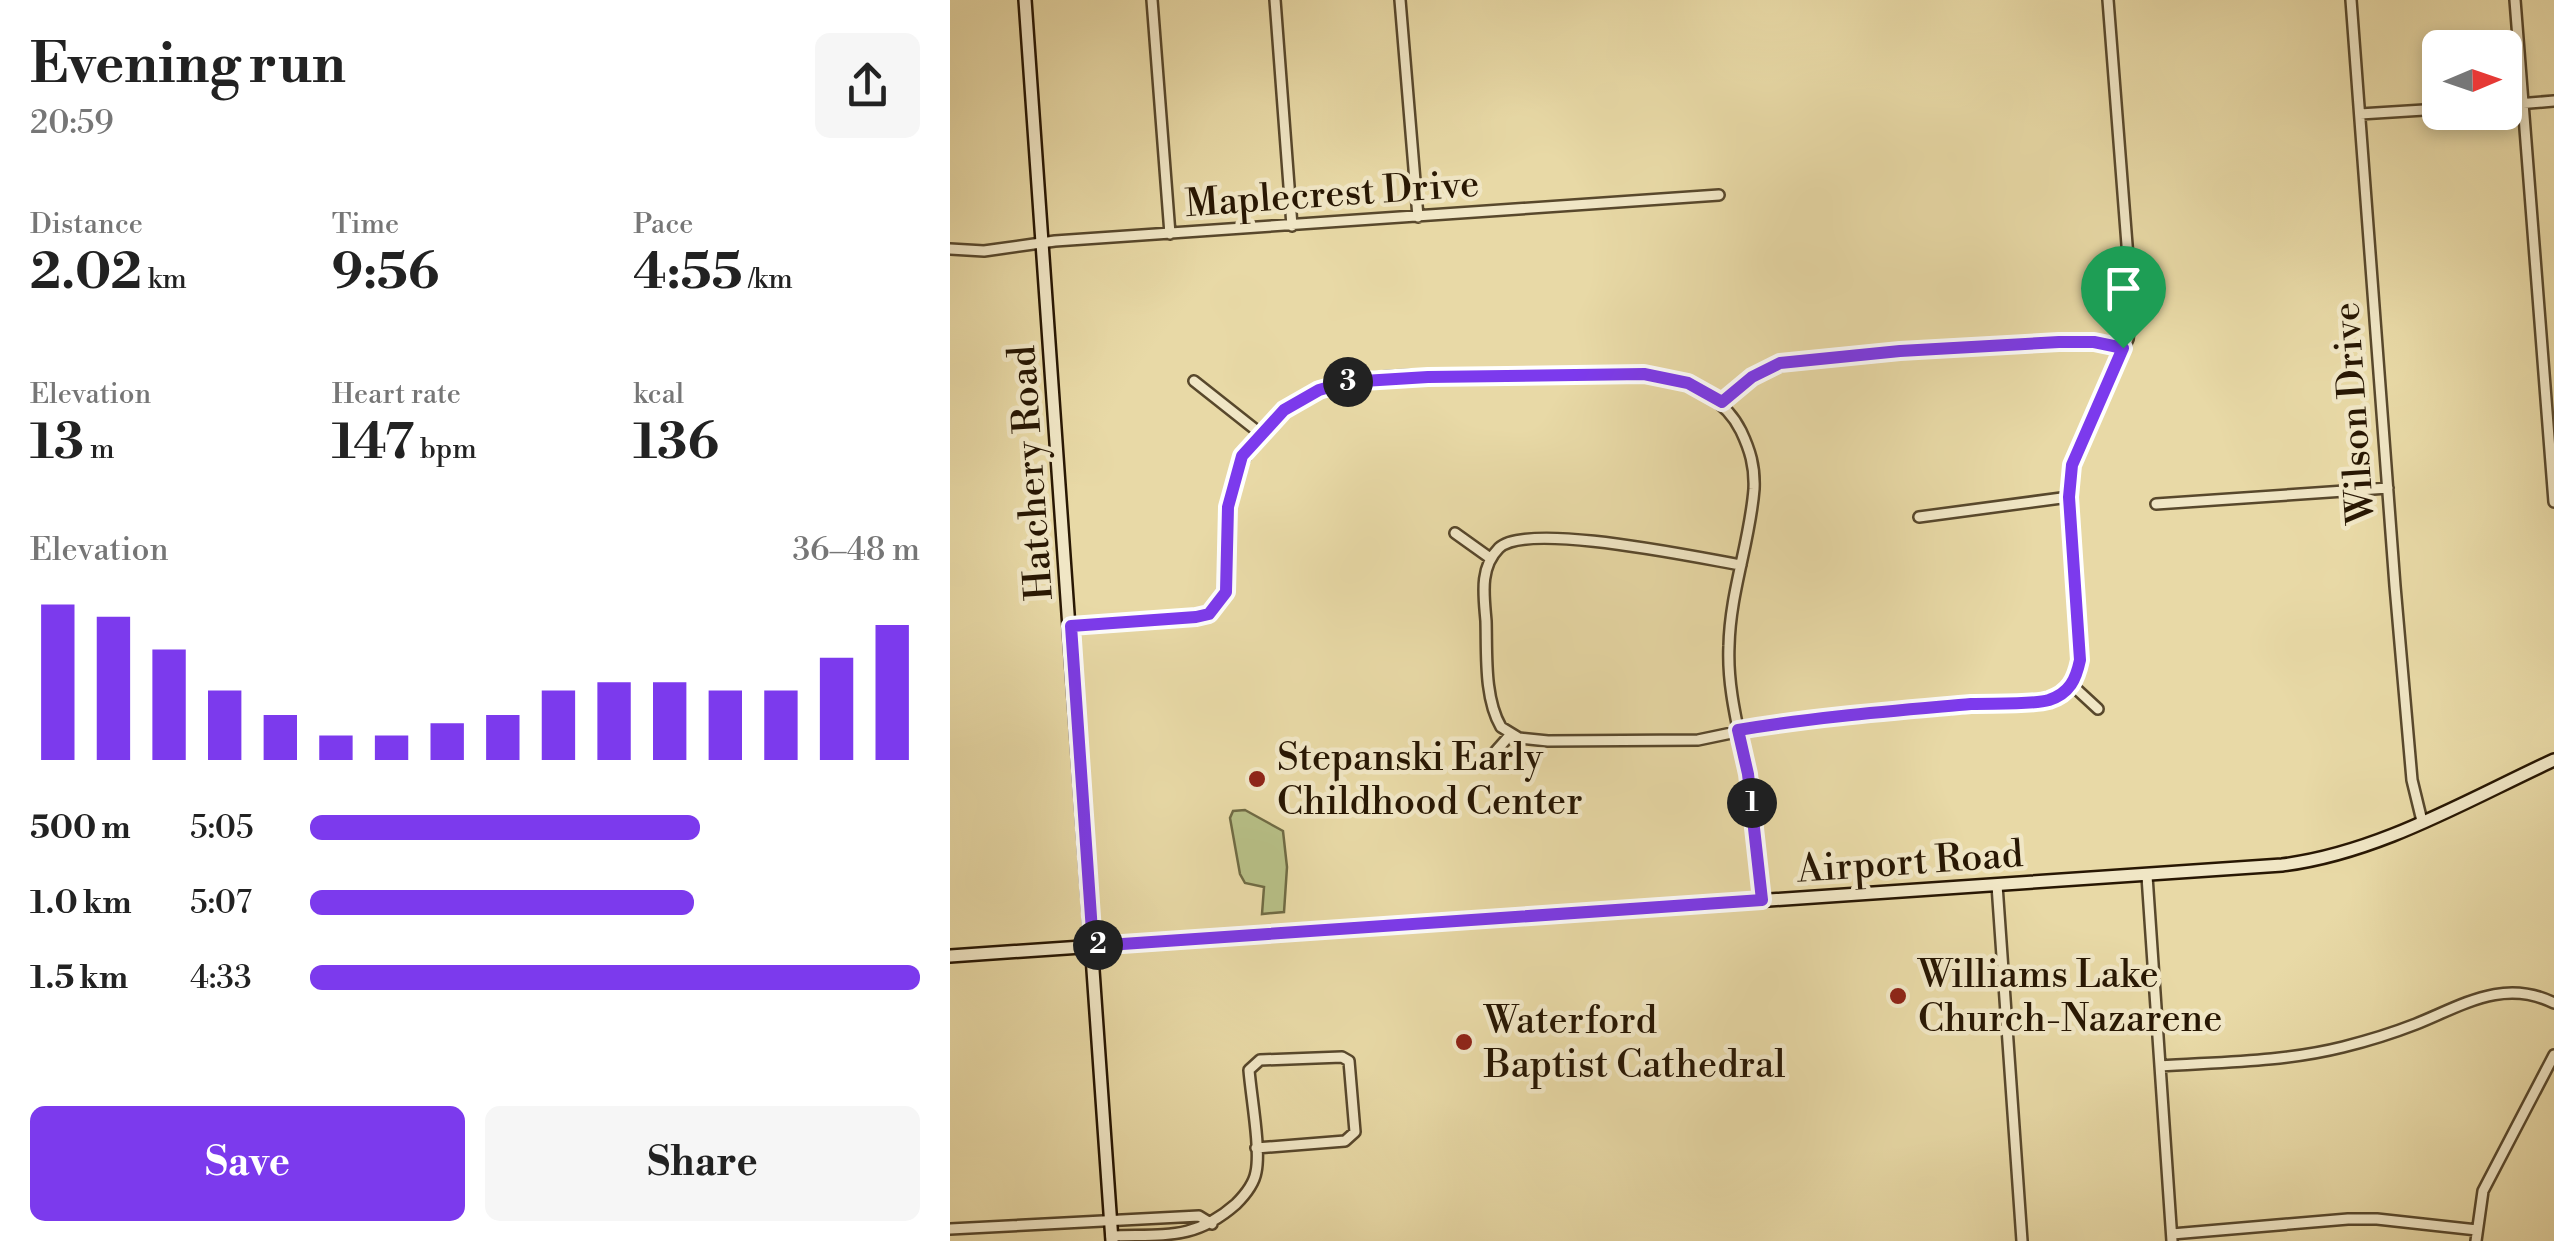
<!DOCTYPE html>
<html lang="en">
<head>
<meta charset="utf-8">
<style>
	:root { --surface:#fff; --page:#f6f6f6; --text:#222; --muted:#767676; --accent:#7c3aed }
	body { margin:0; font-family:"Libre Bodoni",serif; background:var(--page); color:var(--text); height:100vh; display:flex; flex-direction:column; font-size:38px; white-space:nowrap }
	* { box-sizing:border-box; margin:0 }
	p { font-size:32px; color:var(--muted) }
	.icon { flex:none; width:55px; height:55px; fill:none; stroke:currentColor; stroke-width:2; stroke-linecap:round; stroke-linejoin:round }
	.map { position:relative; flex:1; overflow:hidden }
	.drawer { display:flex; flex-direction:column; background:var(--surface); width:950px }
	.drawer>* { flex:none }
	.needle { width:65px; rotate:88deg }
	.controls { position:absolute; left:1472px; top:30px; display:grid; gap:20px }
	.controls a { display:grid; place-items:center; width:100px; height:100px; border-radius:15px; background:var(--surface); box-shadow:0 5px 15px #0003; font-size:50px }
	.pin { position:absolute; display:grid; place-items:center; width:85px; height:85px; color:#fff; margin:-102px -42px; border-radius:50% 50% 50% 0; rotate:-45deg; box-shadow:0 0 10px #0007 }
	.pin .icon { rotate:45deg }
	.km { position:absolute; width:50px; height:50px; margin:-25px; border-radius:50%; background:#222; color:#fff; font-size:28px; line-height:50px; text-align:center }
	.round { display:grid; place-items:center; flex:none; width:105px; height:105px; border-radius:15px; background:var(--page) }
	.headline { display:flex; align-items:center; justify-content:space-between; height:170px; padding:0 30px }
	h1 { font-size:55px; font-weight:800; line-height:75px }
	.metrics { display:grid; grid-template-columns:repeat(3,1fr); gap:15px; height:170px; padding:10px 30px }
	.metrics div { display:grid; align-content:center }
	.metrics b { font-size:50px; font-weight:800 }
	.metrics small { font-size:28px; font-weight:400 }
	.metrics p { font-size:28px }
	.chart { height:280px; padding:20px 30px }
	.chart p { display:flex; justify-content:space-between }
	.chart svg { width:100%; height:180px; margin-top:10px; stroke:var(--accent); stroke-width:6 }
	.primary-button { display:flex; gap:20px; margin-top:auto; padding:20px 30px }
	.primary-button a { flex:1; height:115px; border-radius:15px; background:var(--accent); color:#fff; font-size:40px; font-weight:800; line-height:115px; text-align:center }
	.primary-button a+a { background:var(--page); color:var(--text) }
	ul { padding:0 30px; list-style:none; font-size:32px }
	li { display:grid; grid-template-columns:160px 120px 1fr; align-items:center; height:75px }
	li i { height:25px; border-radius:12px; background:var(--accent) }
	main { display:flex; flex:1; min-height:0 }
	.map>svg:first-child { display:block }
</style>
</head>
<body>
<main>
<section class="drawer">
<div class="headline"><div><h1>Evening run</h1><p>20:59</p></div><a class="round"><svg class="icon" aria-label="share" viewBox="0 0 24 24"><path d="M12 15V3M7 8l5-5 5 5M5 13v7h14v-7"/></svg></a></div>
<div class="metrics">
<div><p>Distance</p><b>2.02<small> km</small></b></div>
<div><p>Time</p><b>9:56</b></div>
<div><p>Pace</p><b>4:55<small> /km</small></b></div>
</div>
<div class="metrics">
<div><p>Elevation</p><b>13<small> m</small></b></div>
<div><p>Heart rate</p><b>147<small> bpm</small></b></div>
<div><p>kcal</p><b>136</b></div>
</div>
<div class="chart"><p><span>Elevation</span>36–48 m</p>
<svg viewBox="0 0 160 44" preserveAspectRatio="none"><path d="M5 44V6M15 44V9M25 44V17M35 44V27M45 44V33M55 44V38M65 44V38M75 44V35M85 44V33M95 44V27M105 44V25M115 44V25M125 44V27M135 44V27M145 44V19M155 44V11"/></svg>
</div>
<ul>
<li><b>500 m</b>5:05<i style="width:64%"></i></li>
<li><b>1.0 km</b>5:07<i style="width:63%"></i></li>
<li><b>1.5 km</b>4:33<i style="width:100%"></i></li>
</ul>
<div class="primary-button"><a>Save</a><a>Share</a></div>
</section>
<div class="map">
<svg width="1604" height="1241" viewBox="0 0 1604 1241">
	<rect width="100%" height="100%" fill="#e8d9a6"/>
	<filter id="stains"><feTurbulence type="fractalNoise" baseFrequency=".002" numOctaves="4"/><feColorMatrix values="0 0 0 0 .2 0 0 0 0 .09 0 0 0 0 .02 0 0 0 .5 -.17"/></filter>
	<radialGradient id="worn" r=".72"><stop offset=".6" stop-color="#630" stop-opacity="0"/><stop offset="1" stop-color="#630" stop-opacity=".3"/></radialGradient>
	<path fill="#b7bf86" stroke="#706b44" stroke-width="2.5" d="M295,810l38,21 4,36 -3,45 -22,2 2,-27 -19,-4 -5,-9 -10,-56 3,-7z"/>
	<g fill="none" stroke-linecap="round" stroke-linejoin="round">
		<g stroke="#58482c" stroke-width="14">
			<path id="street" d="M202,0l18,234
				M325,0l17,226
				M450,0l18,217
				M1401,0l44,586 17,194 10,41
				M1565,0l39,502
				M1555,105l49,-4
				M1410,114l80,-5
				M0,249l34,2 71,-10 664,-46
				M244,381l67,53
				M771,402c28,-23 50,-37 86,-43l252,-17h35l29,6
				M1206,504l232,-16
				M969,517l150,-20
				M505,533l35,25
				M791,565c-42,-7 -214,-44 -242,-17 -20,20 -15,48 -13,73 1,33 -2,77 15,106l18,11 29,3 150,-1 86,-18 264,-22c20,-11 27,-17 31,-40l-10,-163 3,-32 56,-126 4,-30 -24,-309
				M121,626l124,-9c14,-3 23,-8 29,-21 6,-15 1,-37 1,-53 1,-50 13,-87 48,-123 54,-56 153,-43 224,-44 72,-1 206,-23 244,55 9,19 14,35 13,58 -4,53 -24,103 -25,157 -2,43 10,84 18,127 8,42 11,85 14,128
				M1122,685l26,24
				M538,760l23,-26
				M1197,876l25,365
				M1047,885l25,356
				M1210,1066c60,-4 123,-4 183,-19 24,-6 50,-14 73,-23 47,-19 88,-46 138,-21
				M0,1229l249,-13 13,8
				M1222,1234l176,-15h29l100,11
				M161,1236c53,-2 83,5 125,-32 9,-9 18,-20 20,-32 5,-23 -5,-76 -7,-102l11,-10 82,-3 7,4 6,71 -10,9 -89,7
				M1526,1241l7,-50 71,-136"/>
		</g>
		<g stroke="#281703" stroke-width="16">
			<path id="secondary" d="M75,0l87,1241
				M0,956l1332,-91c97,-12 185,-65 272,-105"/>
		</g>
		<use href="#street" stroke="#f0e6c5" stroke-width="9"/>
		<use href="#secondary" stroke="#f0e6c5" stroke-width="11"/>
	</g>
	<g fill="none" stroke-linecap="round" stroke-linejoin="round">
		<g stroke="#fff" stroke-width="20">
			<path id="route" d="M1109,342h35l29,6 -51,117 -3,32 11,163c-4,19 -10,33 -31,40 -17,5 -58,3 -78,4 -78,7 -156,13 -233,26l10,44 14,126 -669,46 -22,-320 125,-9 13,-3 17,-22 2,-85 14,-51 42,-46 35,-20 28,-8 81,-5 216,-3 44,9 34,19 30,-25 28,-14 120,-12z"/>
		</g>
		<use href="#route" stroke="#7c3aed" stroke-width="12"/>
	</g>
	<g fill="#8f2418" stroke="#f0e6c5" stroke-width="4">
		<circle cx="307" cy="779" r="10"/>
		<circle cx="948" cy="996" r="10"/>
		<circle cx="514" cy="1042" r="10"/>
	</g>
	<g text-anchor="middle" stroke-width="9" stroke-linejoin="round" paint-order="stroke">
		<g font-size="38" fill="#281703" stroke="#f0e6c5">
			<text transform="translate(382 193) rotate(-4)" y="13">Maplecrest Drive</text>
			<text transform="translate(1403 413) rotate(-94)" y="13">Wilson Drive</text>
			<text transform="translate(80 473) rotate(-94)" y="13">Hatchery Road</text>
			<text transform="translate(960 861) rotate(-4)" y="13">Airport Road</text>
		</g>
		<g font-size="38" fill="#281703" stroke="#f0e6c5" text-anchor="start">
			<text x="327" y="770">Stepanski Early<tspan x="327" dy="44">Childhood Center</tspan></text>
			<text x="968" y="987">Williams Lake<tspan x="968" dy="44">Church-Nazarene</tspan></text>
			<text x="534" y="1033">Waterford<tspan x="534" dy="44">Baptist Cathedral</tspan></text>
		</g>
	</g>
	<rect width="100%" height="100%" filter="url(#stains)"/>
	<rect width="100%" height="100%" fill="url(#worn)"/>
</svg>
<div class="controls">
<a><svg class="needle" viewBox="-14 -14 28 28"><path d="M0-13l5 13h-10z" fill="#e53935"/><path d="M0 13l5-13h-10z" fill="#767676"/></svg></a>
</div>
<div class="pin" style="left:1173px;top:348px;background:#1e9e55"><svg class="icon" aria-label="arrive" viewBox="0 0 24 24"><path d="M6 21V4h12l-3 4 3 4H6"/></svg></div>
<b class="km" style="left:802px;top:803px">1</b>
<b class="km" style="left:148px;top:945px">2</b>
<b class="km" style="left:398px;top:382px">3</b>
</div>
</main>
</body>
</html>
